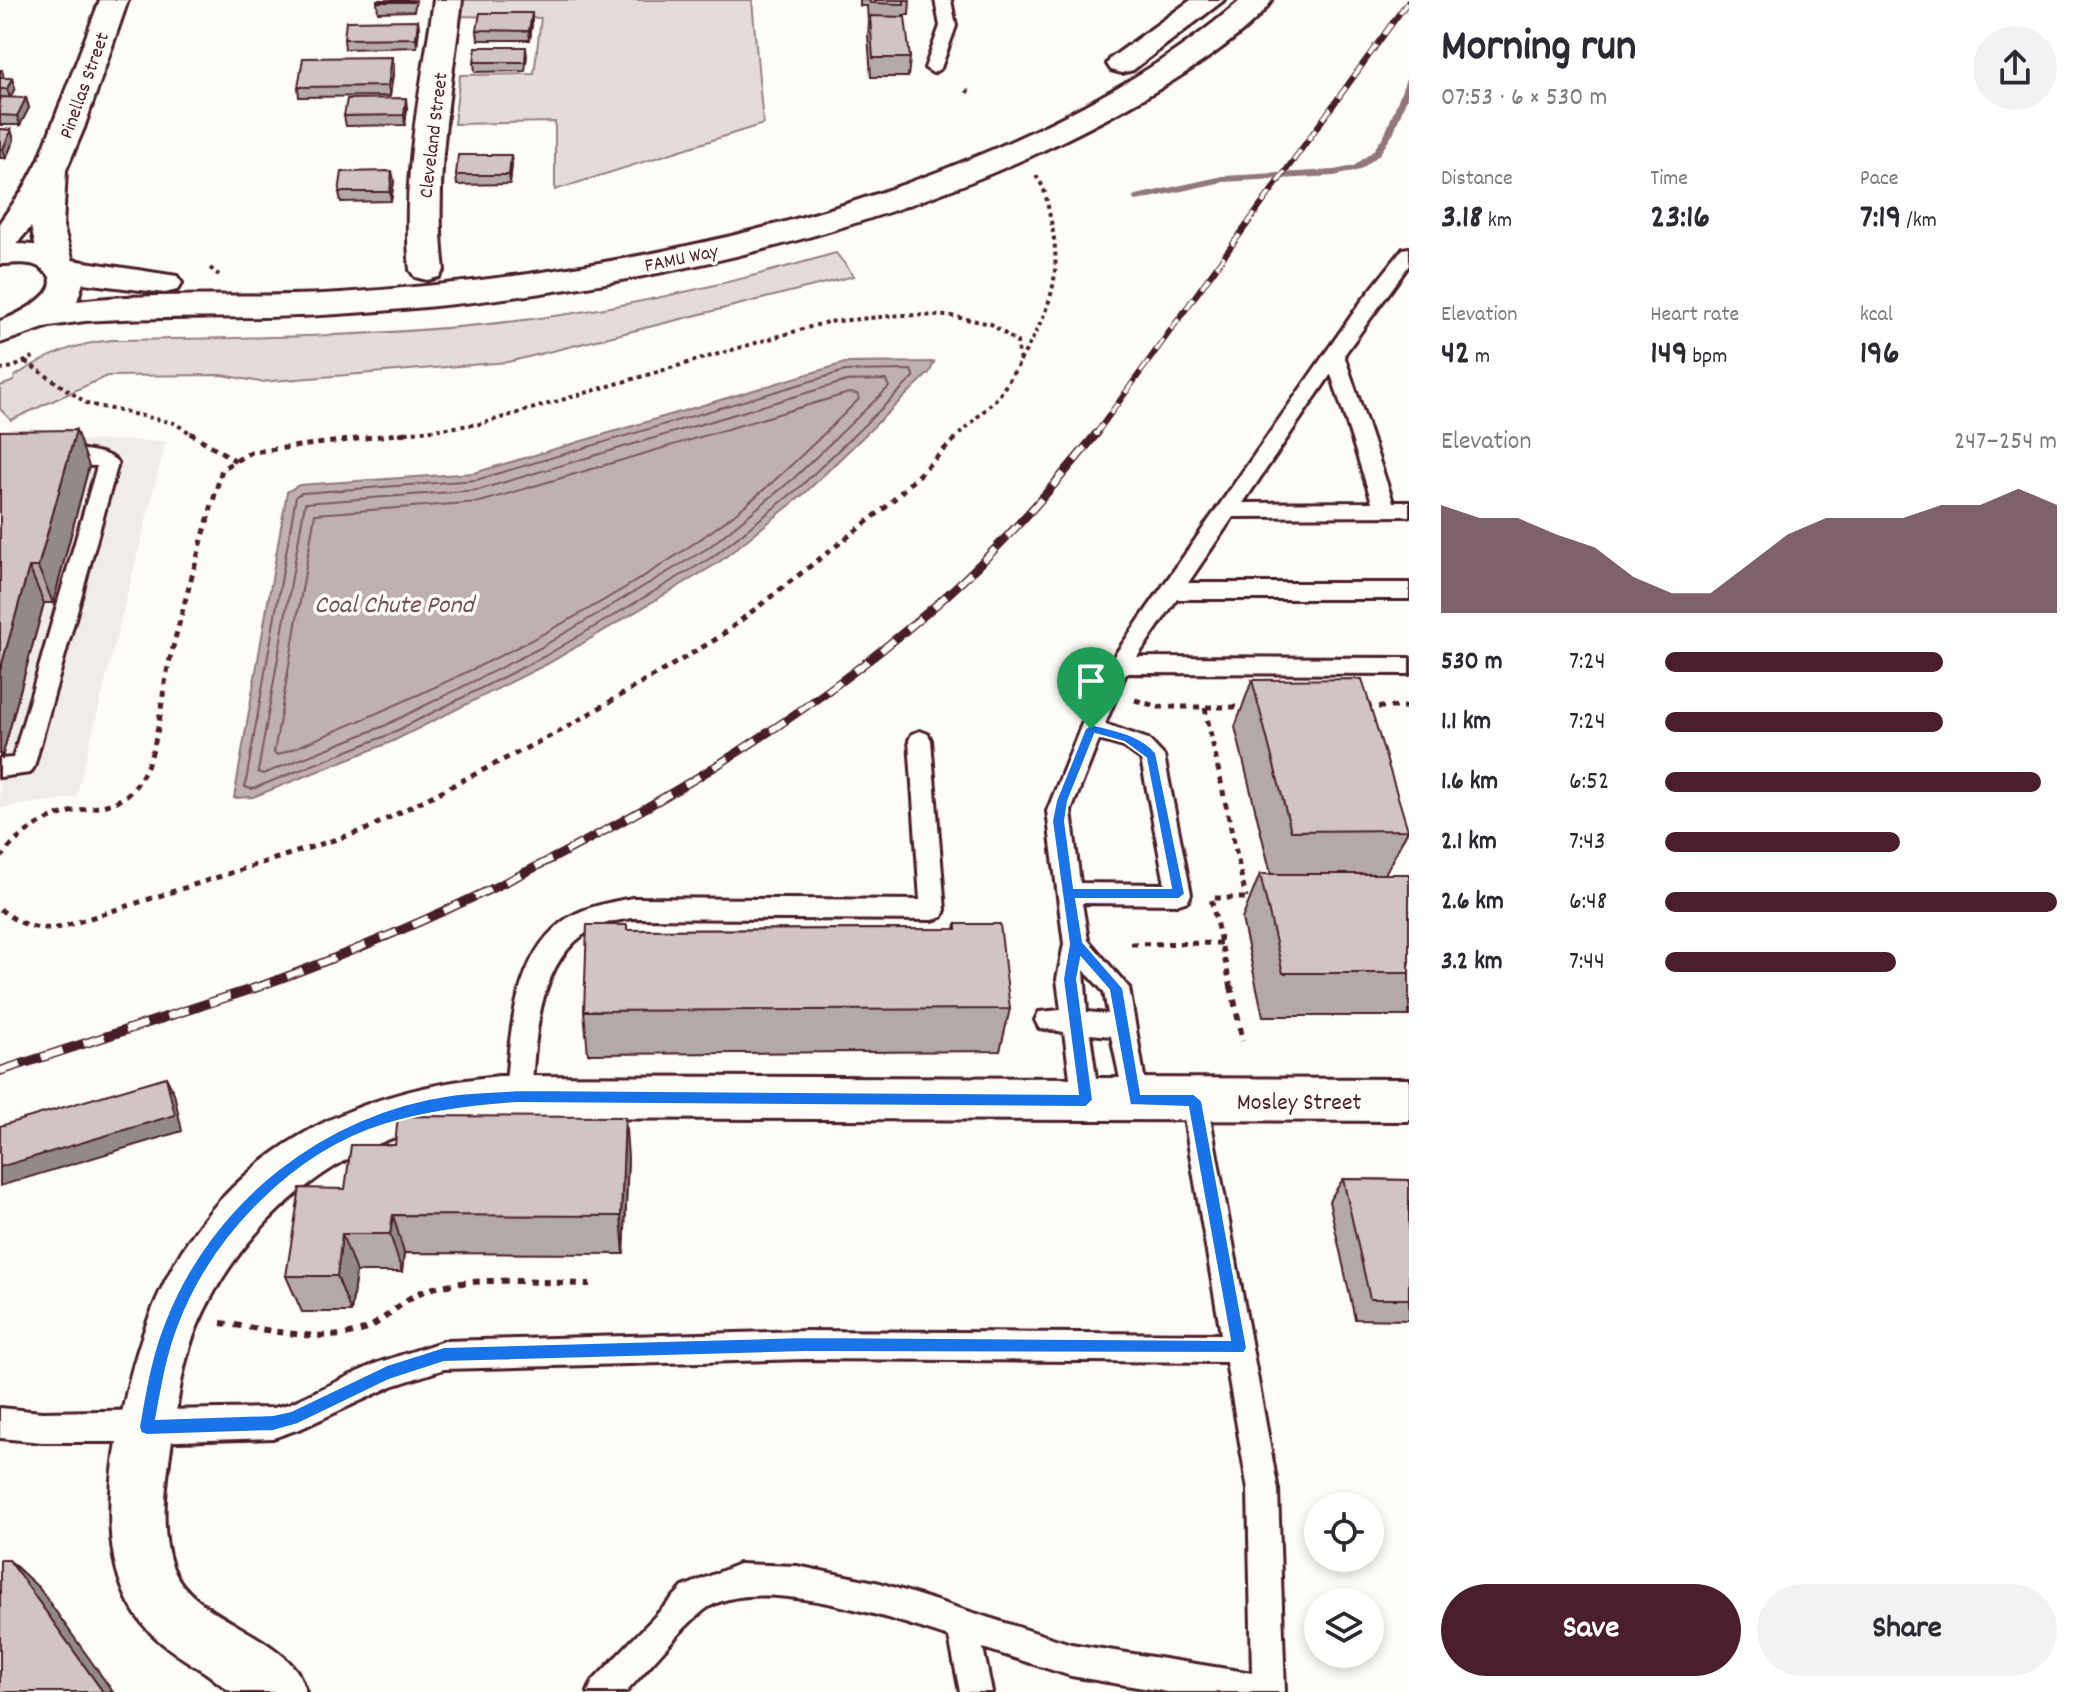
<!DOCTYPE html>
<html lang="en">
<head>
<meta charset="utf-8">
<style>
	:root { --surface:#fff; --page:#f2f2f3; --text:#2b2b33; --muted:#7c7c81; --accent:#4a1f2b }
	body { margin:0; font-family:Dekko,sans-serif; background:var(--page); color:var(--text); height:100vh; display:flex; flex-direction:column; font-size:30px; white-space:nowrap }
	* { box-sizing:border-box; margin:0 }
	p { font-size:26px; color:var(--muted) }
	.icon { flex:none; width:44px; height:44px; fill:none; stroke:currentColor; stroke-width:2; stroke-linecap:round; stroke-linejoin:round }
	.map { position:relative; flex:1; overflow:hidden }
	.panel { display:flex; flex-direction:column; background:var(--surface); width:680px }
	.panel>* { flex:none }
	.controls { position:absolute; left:1304px; top:1492px; display:grid; gap:16px }
	.controls a { display:grid; place-items:center; width:80px; height:80px; border-radius:50%; background:var(--surface); box-shadow:0 4px 12px #0003; font-size:40px }
	.pin { position:absolute; display:grid; place-items:center; width:68px; height:68px; color:#fff; margin:-82px -34px; border-radius:50% 50% 50% 0; rotate:-45deg; box-shadow:0 0 8px #0007 }
	.pin .icon { rotate:45deg }
	.round { display:grid; place-items:center; flex:none; width:84px; height:84px; border-radius:42px; background:var(--page) }
	.summary { display:flex; align-items:center; justify-content:space-between; height:136px; padding:0 32px }
	h1 { font-size:44px; font-weight:700; line-height:60px }
	.figures { display:grid; grid-template-columns:repeat(3,1fr); gap:12px; height:136px; padding:8px 32px }
	.figures div { display:grid; align-content:center }
	.figures b { font-size:34px; font-weight:700 }
	.figures small { font-size:22px; font-weight:400 }
	.figures p { font-size:22px }
	.chart { height:224px; padding:16px 32px }
	.chart p { display:flex; justify-content:space-between }
	.chart svg { width:100%; height:144px; margin-top:8px; fill:var(--accent); opacity:.7 }
	.action { display:flex; gap:16px; margin-top:auto; padding:16px 32px }
	.action a { flex:1; height:92px; border-radius:48px; background:var(--accent); color:#fff; font-size:32px; font-weight:700; line-height:92px; text-align:center }
	.action a+a { background:var(--page); color:var(--text) }
	ul { padding:0 32px; list-style:none; font-size:26px }
	li { display:grid; grid-template-columns:128px 96px 1fr; align-items:center; height:60px }
	li i { height:20px; border-radius:10px; background:var(--accent) }
	main { display:flex; flex:1; min-height:0 }
	.map>svg:first-child { display:block }
</style>
</head>
<body>
<main>
<div class="map">
<svg width="1409" height="1692" viewBox="0 0 1409 1692">
	<rect width="100%" height="100%" fill="#fdfcf7"/>
	<filter id="ink" filterUnits="userSpaceOnUse"><feTurbulence type="fractalNoise" baseFrequency=".0125" numOctaves="2"/><feDisplacementMap in="SourceGraphic" scale="16" xChannelSelector="R" yChannelSelector="G"/><feConvolveMatrix kernelMatrix="1 2 1 2 8 2 1 2 1" color-interpolation-filters="sRGB"/></filter>
	<g filter="url(#ink)">
		<path fill="#f0ece8" d="M0,440l166,1 -90,356 -76,11z"/>
		<path fill="#e3dcda" stroke="#967e82" stroke-width="2" d="M462,0h290l11,124 -208,66v-68l-101,2 6,-49 74,-1 7,-56 -82,-2z
			M836,253l18,23 -346,86 -248,20 -37,-7 -116,1 -96,44 -11,-11v-23l14,-5 1,-5c32,-21 59,-32 97,-36 140,-2 281,-3 420,-21 102,-13 204,-37 304,-66z"/>
		<path fill="#c0b1b1" stroke="#91777b" stroke-width="2" d="M934,362l-4,10 -125,121 -87,70 -169,100 -158,79 -138,55 -19,1 53,-306 12,-7 175,-12 371,-110z"/>
		<g fill="none" stroke-linecap="round" stroke-linejoin="round">
			<path stroke="#795961" stroke-width="2" d="M911,370l3,7 -114,110 -86,69 -169,100 -157,79 -136,54 -7,-2 51,-291 6,-3 174,-13 369,-109z
				M886,380l3,7 -96,92 -85,69 -168,100 -156,78 -121,48 -5,-2 47,-269 173,-13 369,-109z
				M849,393l8,1 2,5c-43,43 -86,86 -135,123 -129,96 -297,172 -446,233l-4,-2 41,-239 165,-12z"/>
			<path fill="#91777b" fill-rule="evenodd" d="M1406,79h3v13l-16,42 -14,21 -19,15 -26,6 -111,6 -87,19 -4,-3 4,-3 87,-19 111,-6 20,-4 19,-15 12,-17z"/>
			<g stroke="#4a1f2b" stroke-width="6">
				<path id="service" d="M935,0h16l5,26 -15,42 -8,5 -8,-5 15,-42z
					M1409,248v17l-65,90 49,147h16v14l-176,1 -45,66h221v16h-232l-40,58 272,1v16l-283,-1 -21,51 43,15 16,17 27,138 -3,7 -9,3 -97,-1 6,37 41,48 19,112 -4,8 -9,4 -9,-4 -15,-72 -21,-2 9,66 -4,8 -9,4 -9,-4 -4,-8 -9,-68 -25,-4 -4,-8 4,-8 22,-2 -4,-31 7,-35 -17,-133 51,-127 14,-25 249,-357 42,-53zM1331,374l41,128 -129,1zM1099,740l25,7 17,12 24,125 -85,-1 -9,-72zM1084,970l20,22 4,22 -21,-2z
					M0,450c26,0 103,-8 118,13l-84,304 -4,6 -30,4v-18l13,-1 84,-292 -97,-2z
					M920,731l8,3 3,6 14,170 -3,7 -9,3 -301,-2c-10,2 -21,3 -31,7 -65,27 -65,112 -70,171l-4,8 -9,4 -9,-4 -4,-8c5,-57 7,-135 57,-174 20,-15 46,-19 70,-24l288,2 -11,-160 3,-6z
					M1194,1089l9,4 4,8 71,389 7,202h-117l-97,-16 -88,-28 9,44h-32l-11,-55c-56,-18 -197,-66 -246,-26 -28,23 -52,55 -77,81h-38l5,-11 90,-94 56,-23 58,2 83,17 191,61 181,29 -4,-183 -22,-128 -421,-3 -361,10 -52,17 -90,42 -29,10 -126,4h-105l-42,-4v-30l42,4 231,-4 16,-4 88,-41 67,-22 361,-10 416,3 -40,-233 4,-8z"/>
			</g>
			<g stroke="#4a1f2b" stroke-width="6">
				<path id="minor" d="M100,0h28l-44,128 -18,42 -3,56 11,39 -5,7 -12,3 -12,-3 -5,-7 -9,-38 -19,22 -12,3v-30l23,-32 16,-30z
					M434,0h28c-11,90 -29,179 -18,270l-5,7 -12,3 -12,-3 -5,-7c-9,-91 11,-180 24,-270z
					M499,1076l910,3v42l-910,-3c-34,4 -69,7 -101,18 -90,32 -164,104 -201,191 -14,33 -19,71 -24,107 -6,40 -15,92 -1,132 17,49 94,63 124,104 4,6 7,15 10,22 -15,0 -62,0 -73,0 -10,-4 -20,-15 -30,-21 -29,-18 -58,-36 -74,-68 -24,-48 -21,-103 -13,-154 15,-102 49,-203 129,-273 71,-64 161,-91 254,-100z"/>
			</g>
			<g stroke="#4a1f2b" stroke-width="6">
				<path id="tertiary" d="M1191,0h33l-91,70 -11,3 -11,-3 -4,-6 4,-6z
					M1241,0h31c-28,42 -122,96 -168,120 -234,124 -504,177 -766,194 -84,6 -169,1 -253,7l-35,5 -50,17v-22c16,-5 76,-34 39,-54 -10,-6 -27,-3 -39,-3v-20c25,0 52,-1 72,16l105,16 5,7 -5,7 -12,3 -82,-10 -6,18c87,-10 177,-2 264,-8 224,-15 447,-55 653,-144 89,-39 174,-85 247,-149z"/>
			</g>
			<path stroke="#4a1f2b" stroke-width="4" stroke-dasharray="4 4" stroke-linecap="butt" d="M966,90l6,4
				M210,268l9,7
				M1020,361c30,-52 44,-83 30,-144 -3,-15 -4,-29 -14,-41
				M26,362l62,42 86,19 20,12
				M0,369l14,-2 21,-11
				M390,435l90,-11 347,-102 74,-7 50,1 40,8 26,18 3,20 -21,34 -40,39"/>
			<path stroke="#4a1f2b" stroke-width="5" stroke-dasharray="6 6" stroke-linecap="butt" d="M190,433l46,28
				M1135,700l24,7h89
				M1366,707h43
				M1205,708l41,190
				M0,858c18,-23 41,-39 70,-46 21,-5 46,-4 62,-22 29,-32 27,-87 37,-127 16,-65 35,-129 53,-194l29,-17 155,-19
				M0,909c20,16 37,22 62,18l303,-97 197,-100 156,-92 168,-131 75,-74
				M1131,944l90,-1
				M1231,988l-20,-90h45"/>
			<path stroke="#4a1f2b" stroke-width="6" stroke-dasharray="7 7" stroke-linecap="butt" d="M1231,986l12,55
				M221,1323c39,5 111,23 147,5 22,-11 37,-32 62,-39 51,-14 108,-6 160,-5"/>
			<use href="#service" fill="#fdfcf7" fill-rule="evenodd"/>
			<use href="#minor" fill="#fdfcf7" fill-rule="evenodd"/>
			<use href="#tertiary" fill="#fdfcf7" fill-rule="evenodd"/>
			<g stroke="#4a1f2b" stroke-width="6">
				<path id="rail-far2" d="M1095,435l314,-435"/>
			</g>
			<g stroke="#4a1f2b" stroke-width="9">
				<path id="rail-far1" d="M255,988c238,-86 501,-223 690,-391 56,-50 105,-106 152,-164"/>
			</g>
			<g stroke="#4a1f2b" stroke-width="10">
				<path id="rail" d="M0,1071l261,-85"/>
			</g>
			<use href="#rail-far2" stroke="#fdfcf7" stroke-width="4" stroke-dasharray="13" stroke-linecap="butt"/>
			<use href="#rail-far1" stroke="#fdfcf7" stroke-width="6" stroke-dasharray="17" stroke-linecap="butt"/>
			<use href="#rail" stroke="#fdfcf7" stroke-width="7" stroke-dasharray="22" stroke-linecap="butt"/>
		</g>
		<path fill="#b3a9a9" stroke="#4a1f2b" stroke-width="2" d="M416,0l-2,11 -36,1 -1,-10z
			M860,0h50l-1,15h-6v2l7,41 -2,19h-37l-3,-42 1,-13h-1l-1,-16h-7z
			M532,13v10l-2,17h-52l-1,-10z
			M418,20l1,9 -2,18 -72,2 -1,-10z
			M526,47l1,9 -2,15 -50,1 -1,-10z
			M392,57l2,9 -4,30 -91,1 -1,-10z
			M0,70h2l2,8h8l3,10 -5,10h16l3,10 -9,17h-20z
			M407,108l-2,17 -59,1 -2,-10z
			M0,129l11,1 3,10 -8,18h-6z
			M512,164l-2,20 -53,1 -1,-10z
			M394,181l-3,20 -50,1 -2,-10z
			M0,431l89,35 -36,137h-9l-42,154h-2z
			M1252,680l156,150 -23,44h24v142h-146l-21,-97 18,-45h11l-36,-147z
			M956,924l54,85 -10,42 -412,3 -4,-43 43,-81 328,-1z
			M628,1157l-4,97 -220,-1 -2,19h-46l-5,40h-49l-16,-36 59,-87z
			M1343,1179l66,1v140l-54,-1 -26,-118z"/>
		<path fill="#928a89" stroke="#4a1f2b" stroke-width="2" d="M532,13v10l-2,17 -1,-9z
			M418,20l1,9 -2,18 -1,-9z
			M392,57l2,9 -4,30 -2,-10z
			M12,78l3,10 -5,10 -3,-9z
			M26,98l3,10 -9,17 -3,-9z
			M406,98l1,10 -2,17 -1,-10z
			M11,130l3,10 -8,18 -3,-9z
			M511,155l1,9 -2,20 -1,-9z
			M392,171l2,10 -3,20 -1,-9z
			M76,430l13,36 -36,137 -15,-36z
			M29,567l15,36 -42,154 -2,-5v-81z
			M166,1077l8,16 8,38 -182,55v-19z
			M625,1117l3,40 -4,97 -3,-38z
			M393,1215l11,38 -2,19 -12,-38z
			M342,1234l14,38 -5,40 -14,-36z
			M9,1560l30,28 74,104h-10z"/>
		<path fill="#d0c5c4" stroke="#4a1f2b" stroke-width="2" d="M377,0h36v2h-36z
			M869,0h35v4l-34,-1z
			M480,13h52l-3,18 -52,-1z
			M870,16l35,1 5,41h-37z
			M418,20l-2,18 -72,1 2,-18z
			M476,47h50l-1,15h-51z
			M392,57l-4,29 -90,1 5,-29z
			M0,78h12l-5,11h-7z
			M0,97l26,1 -9,18 -17,-1z
			M406,98l-2,17 -60,1 3,-17z
			M0,129l11,1 -8,19h-3z
			M458,155h53l-2,20h-53z
			M392,171l-2,21h-51l3,-20z
			M76,430l-38,137h-9l-29,104v-240z
			M1362,679l46,151 -117,1 -39,-151z
			M1260,874h149v99h-126z
			M956,924h44l10,85 -426,2 3,-86h40v5l329,-1z
			M166,1077l9,38 -175,52v-41z
			M398,1116l227,1 -4,99 -228,-1 -3,19h-48l-5,42h-51l14,-88 45,1 6,-44h44z
			M1343,1179l66,1v119h-39z
			M0,1560h9l94,132h-103z"/>
	</g>
	<path fill="#1a73e8" stroke="#fff" stroke-width="2" fill-rule="evenodd" d="M1091,724c22,6 50,10 65,29l29,141 -6,5h-103l7,43 40,46 18,106h53l8,7 45,247 -3,5 -439,-1 -361,10 -55,18 -91,44 -25,7 -126,4 -6,-2 -2,-6c6,-35 12,-72 26,-106 47,-120 159,-208 286,-226 22,-3 45,-3 67,-5l560,4 -15,-115 6,-35 -17,-123 4,-20 29,-72zM1095,734l29,8 22,16 25,130h-97l-9,-67 3,-20zM1081,958l28,32 21,115 58,2 42,233 -425,-3 -361,10 -57,18 -96,46 -18,4 -117,4c6,-31 11,-64 23,-94 34,-89 115,-173 208,-201 43,-13 86,-18 131,-21l568,4 7,-7 -16,-121z"/>
	<g text-anchor="middle" stroke-width="7" stroke-linejoin="round" paint-order="stroke">
		<g font-size="20" fill="#4a1f2b" stroke="#fdfcf7">
			<text transform="translate(83 85) rotate(-70)" y="7">Pinellas Street</text>
			<text transform="translate(432 135) rotate(-83)" y="7">Cleveland Street</text>
			<text transform="translate(681 257) rotate(-12)" y="7">FAMU Way</text>
		</g>
		<g font-size="24" fill="#4a1f2b" stroke="#fdfcf7">
			<text x="1299" y="1109">Mosley Street</text>
		</g>
		<g font-size="26" font-style="italic" fill="#73525a" stroke="#fdfcf7">
			<text x="394" y="612">Coal Chute Pond</text>
		</g>
	</g>
</svg>
<div class="controls">
<a><svg class="icon" aria-label="locate" viewBox="0 0 24 24"><circle cx="12" cy="12" r="6"/><path d="M12 2v4M12 18v4M2 12h4M18 12h4"/></svg></a>
<a><svg class="icon" aria-label="layers" viewBox="0 0 24 24"><path d="M12 4l9 5-9 5-9-5zM3 14l9 5 9-5"/></svg></a>
</div>
<div class="pin" style="left:1091px;top:729px;background:#1e9e55"><svg class="icon" aria-label="arrive" viewBox="0 0 24 24"><path d="M6 21V4h12l-3 4 3 4H6"/></svg></div>
</div>
<section class="panel">
<div class="summary"><div><h1>Morning run</h1><p>07:53 · 6 × 530 m</p></div><a class="round"><svg class="icon" aria-label="share" viewBox="0 0 24 24"><path d="M12 15V3M7 8l5-5 5 5M5 13v7h14v-7"/></svg></a></div>
<div class="figures">
<div><p>Distance</p><b>3.18<small> km</small></b></div>
<div><p>Time</p><b>23:16</b></div>
<div><p>Pace</p><b>7:19<small> /km</small></b></div>
</div>
<div class="figures">
<div><p>Elevation</p><b>42<small> m</small></b></div>
<div><p>Heart rate</p><b>149<small> bpm</small></b></div>
<div><p>kcal</p><b>196</b></div>
</div>
<div class="chart"><p><span>Elevation</span>247–254 m</p>
<svg viewBox="0 0 160 44" preserveAspectRatio="none"><path d="M0 44V11L10 15L20 15L30 20L40 24L50 33L60 38L70 38L80 29L90 20L100 15L110 15L120 15L130 11L140 11L150 6L160 11V44z"/></svg>
</div>
<ul>
<li><b>530 m</b>7:24<i style="width:71%"></i></li>
<li><b>1.1 km</b>7:24<i style="width:71%"></i></li>
<li><b>1.6 km</b>6:52<i style="width:96%"></i></li>
<li><b>2.1 km</b>7:43<i style="width:60%"></i></li>
<li><b>2.6 km</b>6:48<i style="width:100%"></i></li>
<li><b>3.2 km</b>7:44<i style="width:59%"></i></li>
</ul>
<div class="action"><a>Save</a><a>Share</a></div>
</section>
</main>
</body>
</html>
